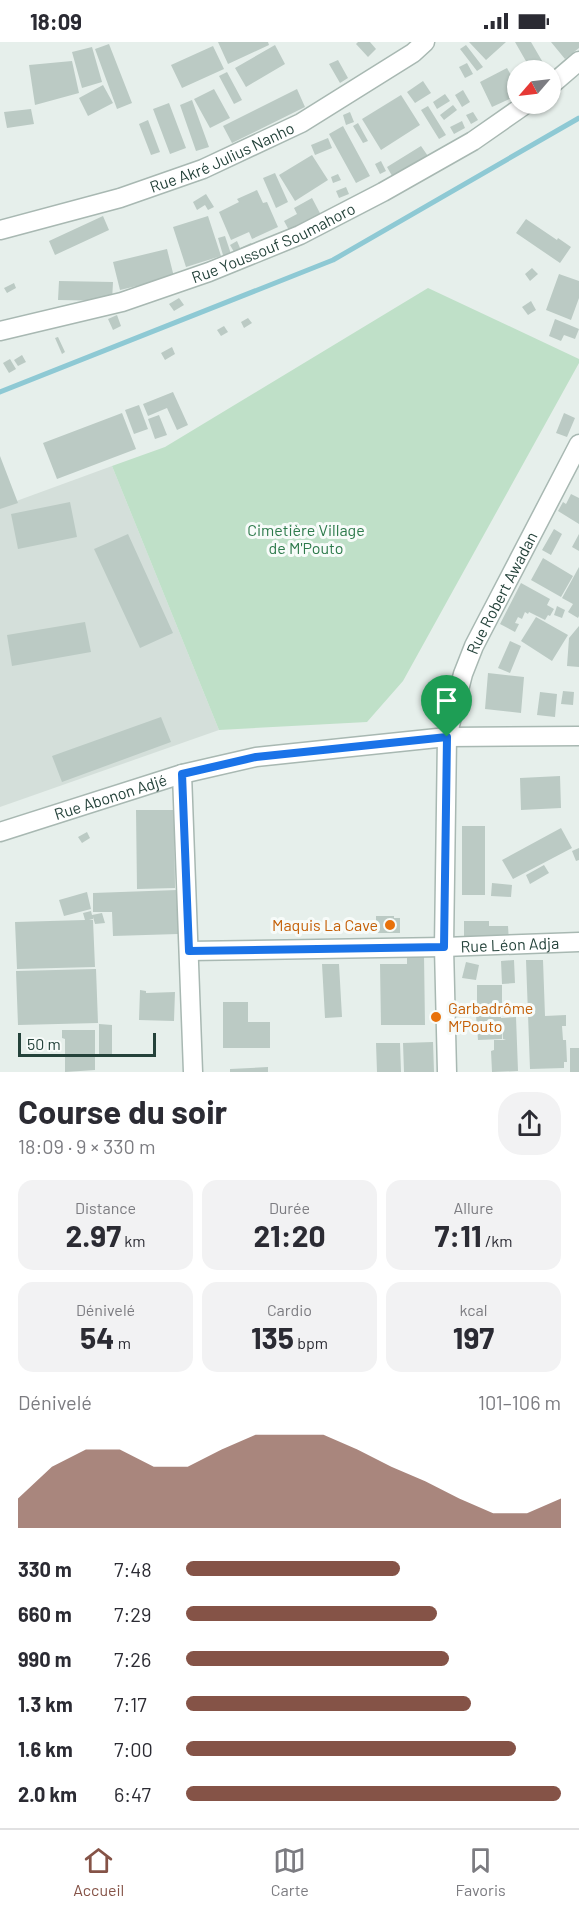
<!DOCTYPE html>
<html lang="fr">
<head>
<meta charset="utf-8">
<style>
	:root { --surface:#fff; --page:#f2f2f3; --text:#2b2b33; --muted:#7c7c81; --line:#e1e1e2; --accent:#855347 }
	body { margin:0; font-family:Barlow,sans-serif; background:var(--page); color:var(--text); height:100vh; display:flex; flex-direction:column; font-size:22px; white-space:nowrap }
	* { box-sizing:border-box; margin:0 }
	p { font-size:20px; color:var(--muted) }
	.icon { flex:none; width:33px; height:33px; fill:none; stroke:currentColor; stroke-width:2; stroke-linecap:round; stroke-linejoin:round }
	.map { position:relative; height:1030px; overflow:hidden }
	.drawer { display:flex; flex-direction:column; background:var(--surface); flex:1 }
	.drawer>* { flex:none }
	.needle { width:39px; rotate:242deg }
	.tools { position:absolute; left:507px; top:18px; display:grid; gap:12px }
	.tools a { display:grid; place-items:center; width:54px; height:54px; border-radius:50%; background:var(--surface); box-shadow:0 2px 4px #0004; font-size:30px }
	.scale { position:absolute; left:18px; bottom:15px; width:138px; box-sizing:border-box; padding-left:6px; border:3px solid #24423a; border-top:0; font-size:16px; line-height:21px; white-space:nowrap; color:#24423a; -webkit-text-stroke:4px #f7fbf9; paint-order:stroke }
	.pin { position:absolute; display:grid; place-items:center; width:51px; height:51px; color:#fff; margin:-62px -26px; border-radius:50% 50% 50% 0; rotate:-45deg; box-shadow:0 0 6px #0007 }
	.pin .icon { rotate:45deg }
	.round { display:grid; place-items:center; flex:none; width:63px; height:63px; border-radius:24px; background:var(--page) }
	.overview { display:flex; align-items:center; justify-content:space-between; height:102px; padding:0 18px }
	h1 { font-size:33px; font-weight:700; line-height:45px }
	.figures { display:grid; grid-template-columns:repeat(3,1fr); gap:9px; height:102px; padding:6px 18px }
	.figures div { display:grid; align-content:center; border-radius:15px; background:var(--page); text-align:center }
	.figures b { font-size:30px; font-weight:700 }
	.figures small { font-size:16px; font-weight:400 }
	.figures p { font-size:16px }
	.chart { height:168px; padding:12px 18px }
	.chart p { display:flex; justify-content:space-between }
	.chart svg { width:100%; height:108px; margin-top:6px; fill:var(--accent); opacity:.7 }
	ul { padding:0 18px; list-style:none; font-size:20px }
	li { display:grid; grid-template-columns:96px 72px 1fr; align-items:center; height:45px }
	li i { height:15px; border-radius:8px; background:var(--accent) }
	.status { display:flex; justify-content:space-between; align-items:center; height:42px; padding:0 30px; background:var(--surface); direction:ltr }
	.status svg { height:16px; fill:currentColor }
	.tab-bar { display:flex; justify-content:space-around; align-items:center; height:84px; border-top:2px solid var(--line); background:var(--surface); font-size:16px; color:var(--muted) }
	.tab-bar a { display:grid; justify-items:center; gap:3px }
	.tab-bar .active { color:var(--accent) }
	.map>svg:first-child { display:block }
</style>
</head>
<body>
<div class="status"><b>18:09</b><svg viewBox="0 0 49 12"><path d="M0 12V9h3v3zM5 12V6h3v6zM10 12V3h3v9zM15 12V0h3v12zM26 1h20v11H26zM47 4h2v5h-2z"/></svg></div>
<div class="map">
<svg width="579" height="1030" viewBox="0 0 579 1030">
	<rect width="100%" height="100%" fill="#e6efeb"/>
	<path fill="#d4dfda" d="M112,424l107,264 -219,77v-300z"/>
	<path fill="#bfe0c8" d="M428,246l151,71v4l-176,318 -36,41 -148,8 -107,-264 53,-19z"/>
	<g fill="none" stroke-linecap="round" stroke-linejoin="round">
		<path stroke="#8ec9d4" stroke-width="5" d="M0,350l333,-132 246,-142"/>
	</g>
	<path fill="#bbcac4" d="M218,0h50l1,3 -41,19z
		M358,0h12l6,7 -8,8 -12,-13z
		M469,0h37l-20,18z
		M515,0h16l14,24 -8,4h-6z
		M551,0h28v6l-14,11z
		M109,2l23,59 -15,6 -22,-60z
		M275,3l10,19 -39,23 -11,-19z
		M466,3l17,22 -6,4 -17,-22z
		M213,4l11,23 -42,19 -11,-23z
		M92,5l10,35 -20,6 -10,-36z
		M338,18l10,18 -8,5 -11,-19z
		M72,19l7,32 -44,12 -6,-40z
		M467,21l6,11 -8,4 -6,-11z
		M507,26l11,20v7l-26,12 -12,-25z
		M227,30l15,28 -8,4 -15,-28z
		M423,39l8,12 -16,10 -8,-11z
		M103,43l10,18 -25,13 -9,-18z
		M214,47l16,29 -20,10 -16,-29z
		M297,47l8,18 -73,36 -9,-17z
		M463,48l7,12 -8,5 -7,-12z
		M445,52l5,7 -13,8 -4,-7z
		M401,53l19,30 -39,25 -19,-31z
		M192,58l17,47 -13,4 -16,-46z
		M169,61l17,45 -16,6 -17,-45z
		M453,63l4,5 -13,10 -4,-5z
		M428,64l18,29 -7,4 -18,-29z
		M31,67l3,15 -27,4 -3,-16z
		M350,70l4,10 -8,3 -3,-10z
		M473,70l5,8 -7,4 -5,-9z
		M148,78l12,32 -9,3 -12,-31z
		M462,79l3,7 -11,6 -4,-7z
		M358,81l10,18 -5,2 -10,-17z
		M343,84l27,50 -14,7 -27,-49z
		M328,96l4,10 -17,7 -4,-10z
		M421,104l9,13 -35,22 -8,-14z
		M312,113l16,25 -33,21 -16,-26z
		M381,119l5,10 -6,3 -5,-10z
		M275,131l13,29 -12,6 -13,-30z
		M338,132l3,6 -8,3 -2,-6z
		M346,145l3,7 -10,4 -3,-7z
		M257,148l6,13 4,-1 11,25 -26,12 -3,-7 -18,8 -12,-28 20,-10 -2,-3z
		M206,152l8,13 -6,3 -3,-5 -8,5 -4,-8z
		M312,156l10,19 -31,17 -7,-13 13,-7 -3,-6z
		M103,174l6,14 -54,25 -6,-14z
		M208,174l13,40 -35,11 -13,-40z
		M526,177l31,21 1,-2 13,9 -11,16 -44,-30z
		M225,194l8,24 -8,2 -7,-24z
		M237,199l3,7 11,-5 3,6 -17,8 -7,-12z
		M167,207l7,28 -54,13 -7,-28z
		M532,226l6,6 -8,7 -5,-7z
		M559,232l20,7v17l-8,22 -25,-10z
		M59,239l54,1 -1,19 -54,-1z
		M14,241l2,5 -9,5 -3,-5z
		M179,256l5,7 -10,6 -5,-7z
		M531,259l5,9 -8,5 -6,-8z
		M117,273l4,11 -8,4 -5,-11z
		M248,276l4,5 -8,5 -3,-6z
		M555,277l24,10 -4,10 -11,-4 -3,6 -12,-5z
		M224,284l4,6 -7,4 -4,-6z
		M58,295l7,15 -3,2 -7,-16z
		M172,305l3,7 -10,6 -4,-7z
		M22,313l4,7 -8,4 -4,-6z
		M10,317l6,10 -7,4 -6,-10z
		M173,350l15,33 -11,5 -10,-22 -19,8 -5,-12z
		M139,363l9,24 -14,5 -9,-24z
		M122,371l14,36 -79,30 -14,-36z
		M564,371l11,5 -8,19 -11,-4z
		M159,373l8,20 -12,4 -7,-20z
		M0,414l18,47 -18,6z
		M571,452l8,4v26l-21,-13 5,-9 3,2z
		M70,460l7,35 -59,12 -7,-35z
		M554,487l8,5 -11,21 -9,-5z
		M128,492l45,99 -33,15 -46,-99z
		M579,492v17l-7,-4z
		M543,516l30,18 -12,21 -30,-17z
		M579,525v49l-1,2 -10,-6 5,-8 -11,-6z
		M521,541l29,16 -3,6 7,4 -4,7 -2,-1 -3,5 -16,-8 -1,2 -3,-2 -3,7 -4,-2 -3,6 4,1 -4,8 -15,-8z
		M557,564l8,4 -3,8 -8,-3z
		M536,575l32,18 -16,26 -31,-20z
		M85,580l6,30 -79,14 -5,-31z
		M579,584v41l-12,-1 2,-28z
		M510,599l11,5 -11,27 -12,-5z
		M488,631l36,4 -3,36 -36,-4z
		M563,649l11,1 -1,13 -12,-1z
		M540,650l17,2 -2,23 -18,-2z
		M161,675l10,25 -109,40 -10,-26z
		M560,734l1,32 -40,2 -1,-32z
		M136,768h38l1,78 -38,1z
		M462,784h23v69h-23z
		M561,786l11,20 -59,31 -11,-19z
		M87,790l3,6 -8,5 -4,-6z
		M579,806v12l-3,1 -4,-10z
		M544,823l5,8 -19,11 -4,-9z
		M492,841l20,2 -1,12 -20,-1z
		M177,848l1,44 -65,2 -1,-24h-19v-19z
		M87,850l4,17 -27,7 -5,-16z
		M91,869l1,4 10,-2 3,10 -10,1 -2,-7v2l-4,1h4l2,47 -78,2 -2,-47 70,-2 -2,-7z
		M376,874h18v2h6v15h-24z
		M464,879h25v5h19l1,16 -45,1z
		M407,913h17l1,70h-44l-1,-61h27z
		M514,918l1,23 -13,1 -1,-23z
		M526,918h17l2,56 21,-1v11h-4l1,14h3l1,22h-3v6l-34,1z
		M466,920l13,3 -3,15 -14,-2z
		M322,922h17l3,53 -17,1z
		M96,927l2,54 -80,2 -2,-54z
		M477,943h25v26l-25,1z
		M140,948l6,1v2l29,-1 -1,29 -35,-1z
		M223,960h25v20h22v26h-47z
		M501,972v4l15,-1 2,54 -26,1 -1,-21 3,-1v-10h12l-3,-1 -1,-17v17l-24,1 -2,-25z
		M99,982l13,1v31l-13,1z
		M62,988h33v40l-30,2v-33l-3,-1z
		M433,1000l1,30h-30l-1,-29z
		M376,1001h24l1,29h-24z
		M570,1006h9v24h-9z
		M268,1025v5h-38v-3z"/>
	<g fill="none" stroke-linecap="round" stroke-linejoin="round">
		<g stroke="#a8b8b2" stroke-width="21">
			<g id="minor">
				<path d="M550,44l29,-25"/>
				<path id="s1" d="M0,188l120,-32 83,-29 98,-46 112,-70 12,-11"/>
				<path id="s2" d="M0,289l122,-29 87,-30 91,-37 83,-43 90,-51 53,-37"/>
				<path d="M182,732l11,298"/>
				<path id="s3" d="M0,790l182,-58 74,-17 191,-20 132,-1"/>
				<path id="s4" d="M189,909l255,-4 135,-5"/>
				<path id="s5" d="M447,1030l-3,-125 3,-210 16,-63 11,-28 105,-202"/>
			</g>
		</g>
		<use href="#minor" stroke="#fff" stroke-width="18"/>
	</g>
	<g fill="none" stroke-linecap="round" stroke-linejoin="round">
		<g stroke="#fff" stroke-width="12">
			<path id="route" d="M447,695l-3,210 -255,4 -7,-177 74,-17z"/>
		</g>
		<use href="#route" stroke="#1a73e8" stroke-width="8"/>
	</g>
	<g fill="#e8710a" stroke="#f7fbf9" stroke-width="2">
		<circle cx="390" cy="883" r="6"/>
		<circle cx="436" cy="975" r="6"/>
	</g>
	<g text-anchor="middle" stroke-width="6" stroke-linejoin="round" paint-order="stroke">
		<g font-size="16" fill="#24423a" stroke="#f7fbf9">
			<text dy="6" stroke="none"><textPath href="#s1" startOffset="234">Rue Akré Julius Nanho</textPath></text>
			<text dy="6" stroke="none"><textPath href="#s2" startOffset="288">Rue Youssouf Soumahoro</textPath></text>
			<text dy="6" stroke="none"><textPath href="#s5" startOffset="490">Rue Robert Awadan</textPath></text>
			<text dy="6" stroke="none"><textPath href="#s3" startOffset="116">Rue Abonon Adjé</textPath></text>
			<text dy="6" stroke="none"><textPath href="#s4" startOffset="321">Rue Léon Adja</textPath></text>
		</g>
		<g font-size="16" fill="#2d7a4b" stroke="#f7fbf9">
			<text x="306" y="494">Cimetière Village<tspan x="306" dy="18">de M'Pouto</tspan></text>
		</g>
		<g font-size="16" fill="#c56008" stroke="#f7fbf9" text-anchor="end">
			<text x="378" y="889">Maquis La Cave</text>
			<text x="448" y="972" text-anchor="start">Garbadrôme<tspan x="448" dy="18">M’Pouto</tspan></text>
		</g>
	</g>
</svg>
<div class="tools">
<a><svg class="needle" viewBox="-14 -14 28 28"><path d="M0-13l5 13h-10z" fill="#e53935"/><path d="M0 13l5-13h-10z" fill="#7c7c81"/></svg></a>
</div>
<div class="scale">50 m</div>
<div class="pin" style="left:447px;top:695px;background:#1e9e55"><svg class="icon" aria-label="arrive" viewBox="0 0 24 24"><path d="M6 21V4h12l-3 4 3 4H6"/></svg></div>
</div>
<section class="drawer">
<div class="overview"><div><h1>Course du soir</h1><p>18:09 · 9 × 330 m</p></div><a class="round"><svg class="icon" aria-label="share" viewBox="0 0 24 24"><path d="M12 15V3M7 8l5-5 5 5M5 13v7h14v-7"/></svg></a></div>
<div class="figures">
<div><p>Distance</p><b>2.97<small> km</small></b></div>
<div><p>Durée</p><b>21:20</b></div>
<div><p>Allure</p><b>7:11<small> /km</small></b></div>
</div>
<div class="figures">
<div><p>Dénivelé</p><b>54<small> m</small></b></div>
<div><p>Cardio</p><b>135<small> bpm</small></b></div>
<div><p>kcal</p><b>197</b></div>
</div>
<div class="chart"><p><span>Dénivelé</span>101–106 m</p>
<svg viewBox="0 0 160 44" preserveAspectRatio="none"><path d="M0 44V32L10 19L20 12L30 12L40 19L50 19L60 12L70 6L80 6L90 6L100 12L110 19L120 25L130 32L140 38L150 38L160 32V44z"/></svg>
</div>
<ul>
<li><b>330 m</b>7:48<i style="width:57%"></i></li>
<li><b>660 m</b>7:29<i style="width:67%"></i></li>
<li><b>990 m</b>7:26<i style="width:70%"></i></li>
<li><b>1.3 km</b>7:17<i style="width:76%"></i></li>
<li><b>1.6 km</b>7:00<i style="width:88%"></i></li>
<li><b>2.0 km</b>6:47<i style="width:100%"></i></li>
</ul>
</section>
<nav class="tab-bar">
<a class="active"><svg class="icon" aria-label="home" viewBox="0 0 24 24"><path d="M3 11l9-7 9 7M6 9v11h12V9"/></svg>Accueil</a>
<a><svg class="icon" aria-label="map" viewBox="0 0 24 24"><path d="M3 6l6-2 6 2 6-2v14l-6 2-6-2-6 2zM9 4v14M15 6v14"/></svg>Carte</a>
<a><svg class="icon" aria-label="saved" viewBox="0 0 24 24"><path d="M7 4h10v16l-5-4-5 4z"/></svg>Favoris</a>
</nav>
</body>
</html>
